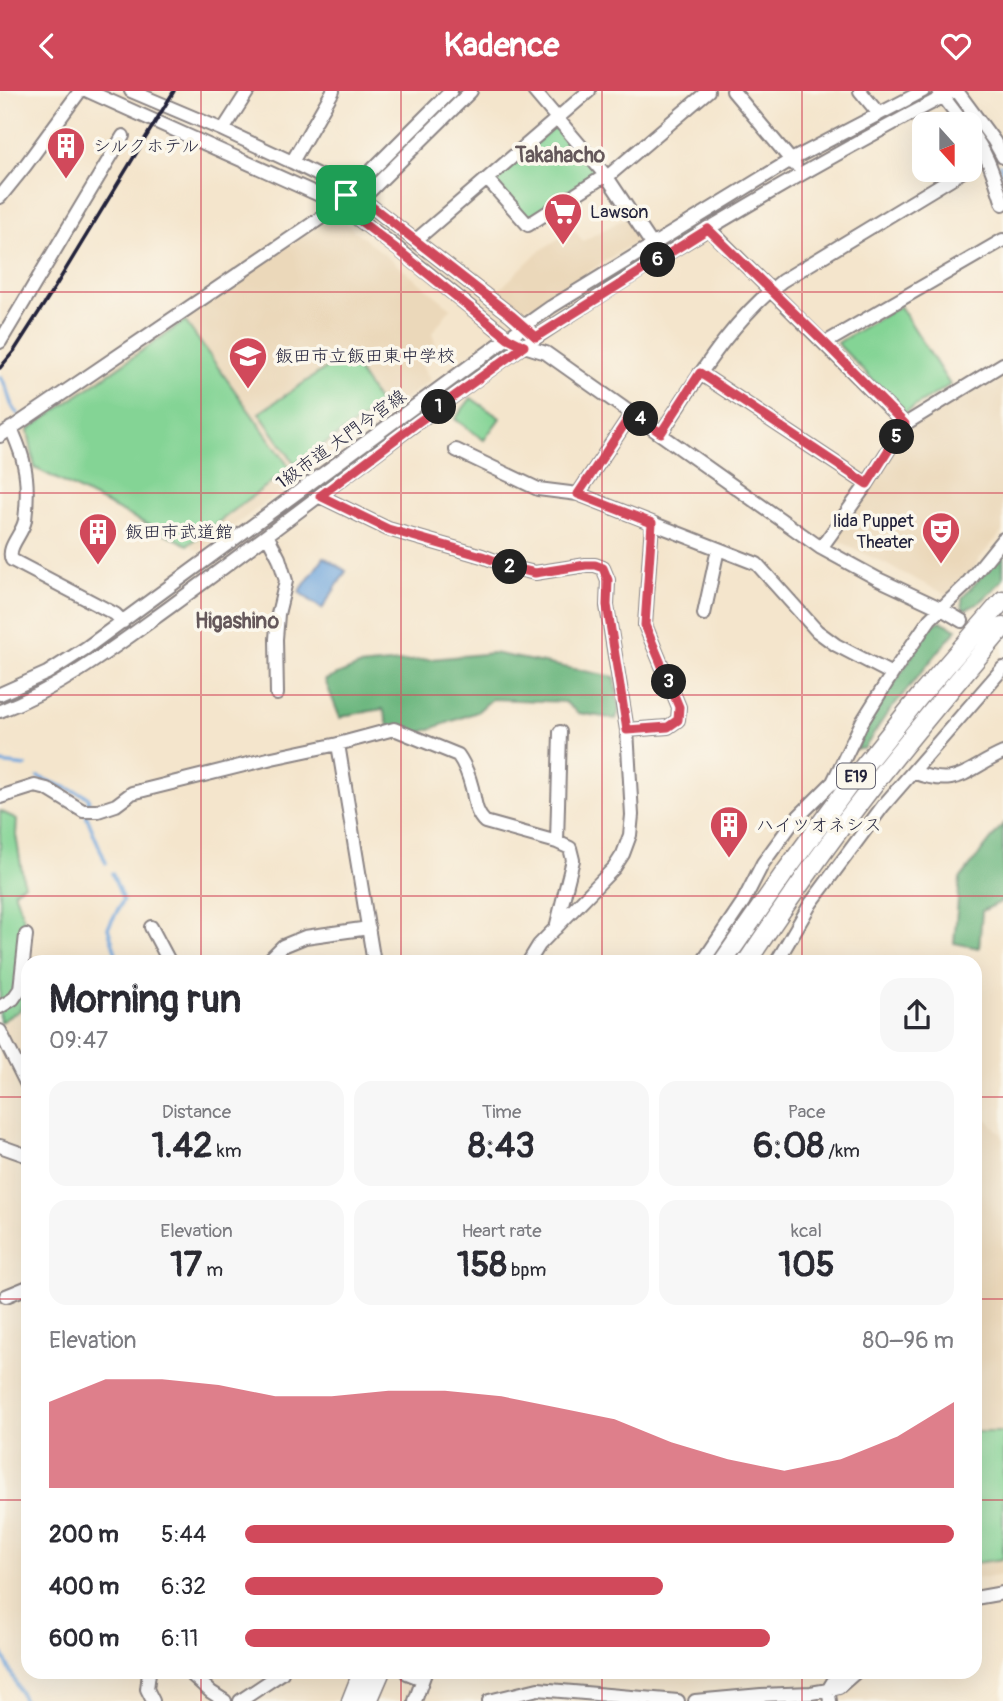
<!DOCTYPE html>
<html lang="en">
<head>
<meta charset="utf-8">
<style>
	:root { --surface:#fff; --page:#f7f7f7; --text:#2b2b33; --muted:#7c7c81; --accent:#d1495b }
	body { margin:0; font-family:Pangolin,"Klee One",sans-serif; background:var(--page); color:var(--text); height:100vh; display:flex; flex-direction:column; font-size:26px; white-space:nowrap }
	* { box-sizing:border-box; margin:0 }
	p { font-size:23px; color:var(--muted) }
	.icon { flex:none; width:38px; height:38px; fill:none; stroke:currentColor; stroke-width:2; stroke-linecap:round; stroke-linejoin:round }
	.map { position:relative; flex:1; overflow:hidden }
	.details { position:absolute; left:21px; top:864px; width:961px; height:724px; display:flex; flex-direction:column; background:var(--surface); border-radius:21px; box-shadow:0 7px 28px #0002 }
	.details>* { flex:none }
	.needle { width:46px; rotate:159deg }
	.fabs { position:absolute; left:912px; top:21px; display:grid; gap:14px }
	.fabs a { display:grid; place-items:center; width:70px; height:70px; border-radius:14px; background:var(--surface); box-shadow:0 7px 28px #0002; font-size:35px }
	.pin { position:absolute; display:grid; place-items:center; width:60px; height:60px; color:#fff; margin:-30px; border-radius:14px; box-shadow:0 4px 10px #0006 }
	.km { position:absolute; width:35px; height:35px; margin:-18px; border-radius:50%; background:#222; color:#fff; font-size:19px; line-height:35px; text-align:center }
	.round { display:grid; place-items:center; flex:none; width:74px; height:74px; border-radius:21px; background:var(--page) }
	.summary { display:flex; align-items:center; justify-content:space-between; height:119px; padding:0 28px }
	h1 { font-size:38px; font-weight:700; line-height:52px }
	.figures { display:grid; grid-template-columns:repeat(3,1fr); gap:10px; height:119px; padding:7px 28px }
	.figures div { display:grid; align-content:center; border-radius:18px; background:var(--page); text-align:center }
	.figures b { font-size:35px; font-weight:700 }
	.figures small { font-size:19px; font-weight:400 }
	.figures p { font-size:19px }
	.chart { height:196px; padding:14px 28px }
	.chart p { display:flex; justify-content:space-between }
	.chart svg { width:100%; height:126px; margin-top:7px; fill:var(--accent); opacity:.7 }
	ul { padding:0 28px; list-style:none; font-size:23px }
	li { display:grid; grid-template-columns:112px 84px 1fr; align-items:center; height:52px }
	li i { height:18px; border-radius:9px; background:var(--accent) }
	header { display:flex; justify-content:space-between; align-items:center; height:91px; padding:0 28px; background:var(--accent); color:#fff; font-size:32px; font-weight:700 }
	.map>svg:first-child { display:block }
</style>
</head>
<body>
<header><svg class="icon" aria-label="back" viewBox="0 0 24 24"><path d="M15 5l-7 7 7 7"/></svg>Kadence<svg class="icon" aria-label="heart" viewBox="0 0 24 24"><path d="M12 20l-8-8c-3-5 5-10 8-4 3-6 11-1 8 4z"/></svg></header>
<div class="map">
<svg width="1003" height="1610" viewBox="0 0 1003 1610">
	<rect width="100%" height="100%" fill="#fbf7ec"/>
	<filter id="ink" filterUnits="userSpaceOnUse"><feTurbulence type="fractalNoise" baseFrequency=".0143" numOctaves="2"/><feDisplacementMap in="SourceGraphic" scale="14" xChannelSelector="R" yChannelSelector="G"/><feConvolveMatrix kernelMatrix="1 2 1 2 8 2 1 2 1" color-interpolation-filters="sRGB"/></filter>
	<filter id="wash" filterUnits="userSpaceOnUse"><feTurbulence type="fractalNoise" baseFrequency=".00686" numOctaves="4" result="noise"/><feDisplacementMap in="SourceGraphic" scale="28" xChannelSelector="R" yChannelSelector="G"/><feGaussianBlur stdDeviation="1.57" result="paint"/><feColorMatrix in="noise" values="0 0 0 0 0 0 0 0 0 0 0 0 0 0 0 0 0 1.4 0 .05"/><feComposite in="paint" operator="in"/></filter>
	<g filter="url(#wash)">
		<rect width="100%" height="100%" fill="#f4e5cc"/>
		<path fill="#ebd8ba" d="M627,126l12,20v3l-104,65 -14,3 -22,-18 39,-38 35,-23 10,12z
			M327,129l18,3 106,85 -19,25 6,19 -17,13 10,15 -231,171 -165,-83 -5,1 -9,-34 3,-9z
			M1003,278v162l-24,28 -9,18 -23,18 -112,-56 -1,-1 4,-4 72,-106z
			M975,1016l28,29v439l-28,4z"/>
		<path fill="#84d495" stroke="#537b68" stroke-width="2" d="M552,37l8,2 38,44 -70,46 -34,-39z
			M900,215l50,79 -46,28 -67,-70z
			M185,230l105,147 -102,77 -153,-77 -7,-38z
			M347,263l34,52 -86,58 -36,-51z
			M471,307l29,20 -16,22 -29,-21z
			M0,720l17,8 -1,16 8,49 -10,7 11,31 3,60 -8,28 -20,12z
			M975,1341h28v127l-28,4z"/>
		<path fill="#6bb67e" stroke="#466c5c" stroke-width="2" d="M1003,461v27c-12,13 -22,26 -40,31l-1,-12z
			M940,530l17,8 -71,86 -22,34h-8l18,-34 58,-90z
			M493,562l122,24 4,34 -3,8 -38,-6 -13,-11 -73,-3 -15,13 -63,23 -23,-1 -8,-25 -36,6 -7,3 -15,-38 34,-14z
			M1003,733v77l-21,10 -3,37 -25,-5 6,-64z"/>
		<path fill="#6ea5dc" stroke="#48648c" stroke-width="2" d="M324,466l22,14 -24,38 -23,-17z"/>
		<g fill="none" stroke-linecap="round" stroke-linejoin="round">
			<path stroke="#6ea5dc" stroke-width="3.5" d="M1000,74l3,11
				M0,286c10,11 7,27 18,37
				M0,672l26,3
				M38,686l47,18 4,4 -1,4
				M86,724l20,48
				M112,782l11,27 -15,28 11,35
				M0,1557l24,53"/>
		</g>
	</g>
	<g filter="url(#ink)">
		<g fill="none" stroke-linecap="round" stroke-linejoin="round">
			<g stroke="#8b8484" stroke-width="16">
				<path id="minor" d="M88,0l249,112 61,46 110,89 16,8 22,7 275,195 57,31 62,29 22,13
					M131,0l92,39 69,32 58,29 12,8 149,116 18,16
					M534,0l73,86 46,69
					M733,0l62,74
					M860,0l19,23
					M939,0l25,33
					M957,0l37,50 9,16
					M223,39l25,-39
					M970,40c18,22 24,46 33,73
					M292,71l41,-71
					M607,86l101,-86
					M487,88l41,46 78,-50
					M0,106l25,-31 55,-75
					M355,111l7,-3 109,-108
					M708,137l197,196
					M416,149l173,-149
					M0,251l123,-206
					M825,252l178,-103
					M700,282l167,111
					M11,337c5,12 11,25 13,37 4,17 3,38 1,55 -2,14 -19,27 -13,40l103,54 8,8
					M661,342c36,-54 69,-111 121,-152l183,-111
					M0,345l331,-225 120,-120
					M456,359l82,39 40,5 179,70 60,67 19,14 56,29
					M578,403l54,-81
					M320,405l68,33 94,27 32,12 21,5 51,-8h9l8,3 5,12 -1,26 20,124 5,85 -2,20 -7,19 -9,14 -75,77 -11,18
					M267,444l12,23 7,23 -8,33 -2,25 1,55
					M821,457l46,-64 38,-60 98,-60
					M704,523l14,-65
					M0,603l47,-21 39,-25 438,-322 27,-19 240,-147 132,-69
					M0,620c63,-24 116,-65 170,-104 84,-61 165,-124 248,-185 39,-28 77,-57 117,-84 135,-89 275,-172 419,-247
					M627,639l41,-3 10,-7 1,-13 -34,-82 7,-102
					M338,653l36,219
					M913,681c46,17 51,-2 90,-19
					M0,706l35,-11 12,3 36,22h15l18,-6 16,-12 140,-35 66,-14 56,-15 64,26c7,10 11,21 14,33 3,12 3,25 13,34l72,20 13,6 3,12 -17,68
					M557,751l3,-110
					M151,836l19,36
					M266,872l17,-17 22,-9 64,-9
					M702,872l41,-61 20,-39 30,-41 40,-40 29,-60 30,-48 38,-55 35,-33 38,-47
					M776,872l35,-60 72,-97 120,-138
					M0,916l13,-8 7,-10 6,-54
					M0,940l28,56
					M0,1055l28,10
					M6,1205l22,-9
					M975,1507l28,-5
					M149,1582l-2,16 6,12
					M190,1582l21,19 14,9
					M407,1582l15,6
					M240,1610l42,-28
					M415,1610l10,-28
					M489,1610l49,-12 140,12
					M695,1610l66,-6 50,-2 17,-3 11,-3 16,-14
					M830,1610l-2,-11 8,-13 -1,-4"/>
			</g>
			<g stroke="#8b8484" stroke-width="21">
				<path id="highway" d="M722,872l61,-88 69,-94 68,-85 83,-96
					M746,872c39,-58 78,-115 121,-170 43,-57 90,-111 136,-166
					M351,1610l11,-28
					M368,1610l12,-28"/>
			</g>
			<use href="#minor" stroke="#fff" stroke-width="12"/>
			<use href="#highway" stroke="#fff" stroke-width="18"/>
			<path stroke="#22223b" stroke-width="3.5" d="M0,277l14,-17 41,-64 119,-196"/>
		</g>
	</g>
	<g fill="none" stroke-linecap="round" stroke-linejoin="round" filter="url(#ink)">
		<g stroke="#fff" stroke-width="14">
			<path id="route" d="M350,100l11,7 150,117 25,22 172,-108 117,114 80,81 -38,60 -167,-111 -39,60 -29,-20 -54,81 74,29 -7,102 34,82 -1,13 -10,7 -41,3 -20,-125 1,-25 -5,-12 -8,-3h-9l-51,8 -21,-5 -32,-12 -94,-27 -68,-33 97,-73 107,-77 -16,-8 -110,-88 -61,-47z"/>
		</g>
		<use href="#route" stroke="#d1495b" stroke-width="9"/>
	</g>
	<path fill="none" stroke="#d1495b" stroke-width="2" stroke-opacity="0.55" d="M201,0v872M401,0v872M602,0v872M802,0v872M0,201h1003M0,402h1003M0,604h1003M0,805h1003M0,1006h28M975,1006h28M0,1208h28M975,1208h28M0,1409h28M975,1409h28M201,1582v28M401,1582v28M602,1582v28M802,1582v28"/>
	<defs>
		<g id="building-pin" transform="scale(2.0125)"><path d="M0 17L-7.5 6A9.5 9.5 0 1 1 7.5 6Z" fill="#d1495b" stroke="#fbf7ec"/><path d="M-4-6H4V6H1V3H-1V6H-4ZM-2.5-4.3h1.7v1.8h-1.7ZM.8-4.3h1.7v1.8H.8ZM-2.5-1h1.7V.8h-1.7ZM.8-1h1.7V.8H.8Z" fill="#fff"/></g>
		<g id="supermarket-pin" transform="scale(2.0125)"><path d="M0 17L-7.5 6A9.5 9.5 0 1 1 7.5 6Z" fill="#d1495b" stroke="#fbf7ec"/><path d="M-6-5.5h2.5l.6 2H6L4.5 2H-2.5L-4.4-4H-6ZM-1.5 3.2a1.3 1.3 0 1 0 .1 0ZM3 3.2a1.3 1.3 0 1 0 .1 0Z" fill="#fff"/></g>
		<g id="school-pin" transform="scale(2.0125)"><path d="M0 17L-7.5 6A9.5 9.5 0 1 1 7.5 6Z" fill="#d1495b" stroke="#fbf7ec"/><path d="M0-5L7-2L0 1L-7-2ZM-4 1L0 2.5L4 1V4Q0 6-4 4Z" fill="#fff"/></g>
		<g id="theatre-pin" transform="scale(2.0125)"><path d="M0 17L-7.5 6A9.5 9.5 0 1 1 7.5 6Z" fill="#d1495b" stroke="#fbf7ec"/><path d="M-5-5.5Q0-4 5-5.5V0Q5 5 0 6Q-5 5-5 0ZM-3.3-2.5H-1v1.5H-3.3ZM1-2.5H3.3v1.5H1ZM-2.8 1Q0 5.5 2.8 1Z" fill="#fff"/></g>
	</defs>
	<g fill-rule="evenodd">
		<use href="#building-pin" x="66" y="55"/>
		<use href="#supermarket-pin" x="563" y="121"/>
		<use href="#school-pin" x="248" y="265"/>
		<use href="#theatre-pin" x="941" y="440"/>
		<use href="#building-pin" x="98" y="441"/>
		<use href="#building-pin" x="729" y="734"/>
	</g>
	<g text-anchor="middle" stroke-width="7" stroke-linejoin="round" paint-order="stroke">
		<rect fill="#fbf7ec" stroke="#636270" stroke-width="2" x="837" y="672.5" width="38" height="25" rx="5"/>
		<g font-size="16" font-weight="bold" fill="#22223b">
			<text x="856" y="691">E19</text>
		</g>
		<g font-size="18" fill="#22223b" stroke="#fbf7ec" text-anchor="start">
			<text x="93" y="61">シルクホテル</text>
			<text x="590" y="127">Lawson</text>
			<text x="275" y="271">飯田市立飯田東中学校</text>
			<text x="914" y="436" text-anchor="end">Iida Puppet<tspan x="914" dy="21">Theater</tspan></text>
			<text x="125" y="447">飯田市武道館</text>
			<text x="756" y="740">ハイツオネシス</text>
		</g>
		<g font-size="18" fill="#22223b" stroke="#fbf7ec">
			<text transform="translate(341 348) rotate(-36)" y="6">1級市道 大門今宮線</text>
		</g>
		<g font-size="21" font-weight="bold" fill="#64575a" stroke="#fbf7ec">
			<text x="560" y="71">Takahacho</text>
			<text x="237" y="537">Higashino</text>
		</g>
	</g>
</svg>
<div class="fabs">
<a><svg class="needle" viewBox="-14 -14 28 28"><path d="M0-13l5 13h-10z" fill="#e53935"/><path d="M0 13l5-13h-10z" fill="#7c7c81"/></svg></a>
</div>
<div class="pin" style="left:346px;top:104px;background:#1e9e55"><svg class="icon" aria-label="arrive" viewBox="0 0 24 24"><path d="M6 21V4h12l-3 4 3 4H6"/></svg></div>
<b class="km" style="left:439px;top:316px">1</b>
<b class="km" style="left:510px;top:476px">2</b>
<b class="km" style="left:669px;top:591px">3</b>
<b class="km" style="left:641px;top:328px">4</b>
<b class="km" style="left:897px;top:346px">5</b>
<b class="km" style="left:658px;top:169px">6</b>
<section class="details">
<div class="summary"><div><h1>Morning run</h1><p>09:47</p></div><a class="round"><svg class="icon" aria-label="share" viewBox="0 0 24 24"><path d="M12 15V3M7 8l5-5 5 5M5 13v7h14v-7"/></svg></a></div>
<div class="figures">
<div><p>Distance</p><b>1.42<small> km</small></b></div>
<div><p>Time</p><b>8:43</b></div>
<div><p>Pace</p><b>6:08<small> /km</small></b></div>
</div>
<div class="figures">
<div><p>Elevation</p><b>17<small> m</small></b></div>
<div><p>Heart rate</p><b>158<small> bpm</small></b></div>
<div><p>kcal</p><b>105</b></div>
</div>
<div class="chart"><p><span>Elevation</span>80–96 m</p>
<svg viewBox="0 0 160 44" preserveAspectRatio="none"><path d="M0 44V14L10 6L20 6L30 8L40 12L50 12L60 10L70 10L80 12L90 16L100 20L110 28L120 34L130 38L140 34L150 26L160 14V44z"/></svg>
</div>
<ul>
<li><b>200 m</b>5:44<i style="width:100%"></i></li>
<li><b>400 m</b>6:32<i style="width:59%"></i></li>
<li><b>600 m</b>6:11<i style="width:74%"></i></li>
</ul>
</section>
</div>
</body>
</html>
